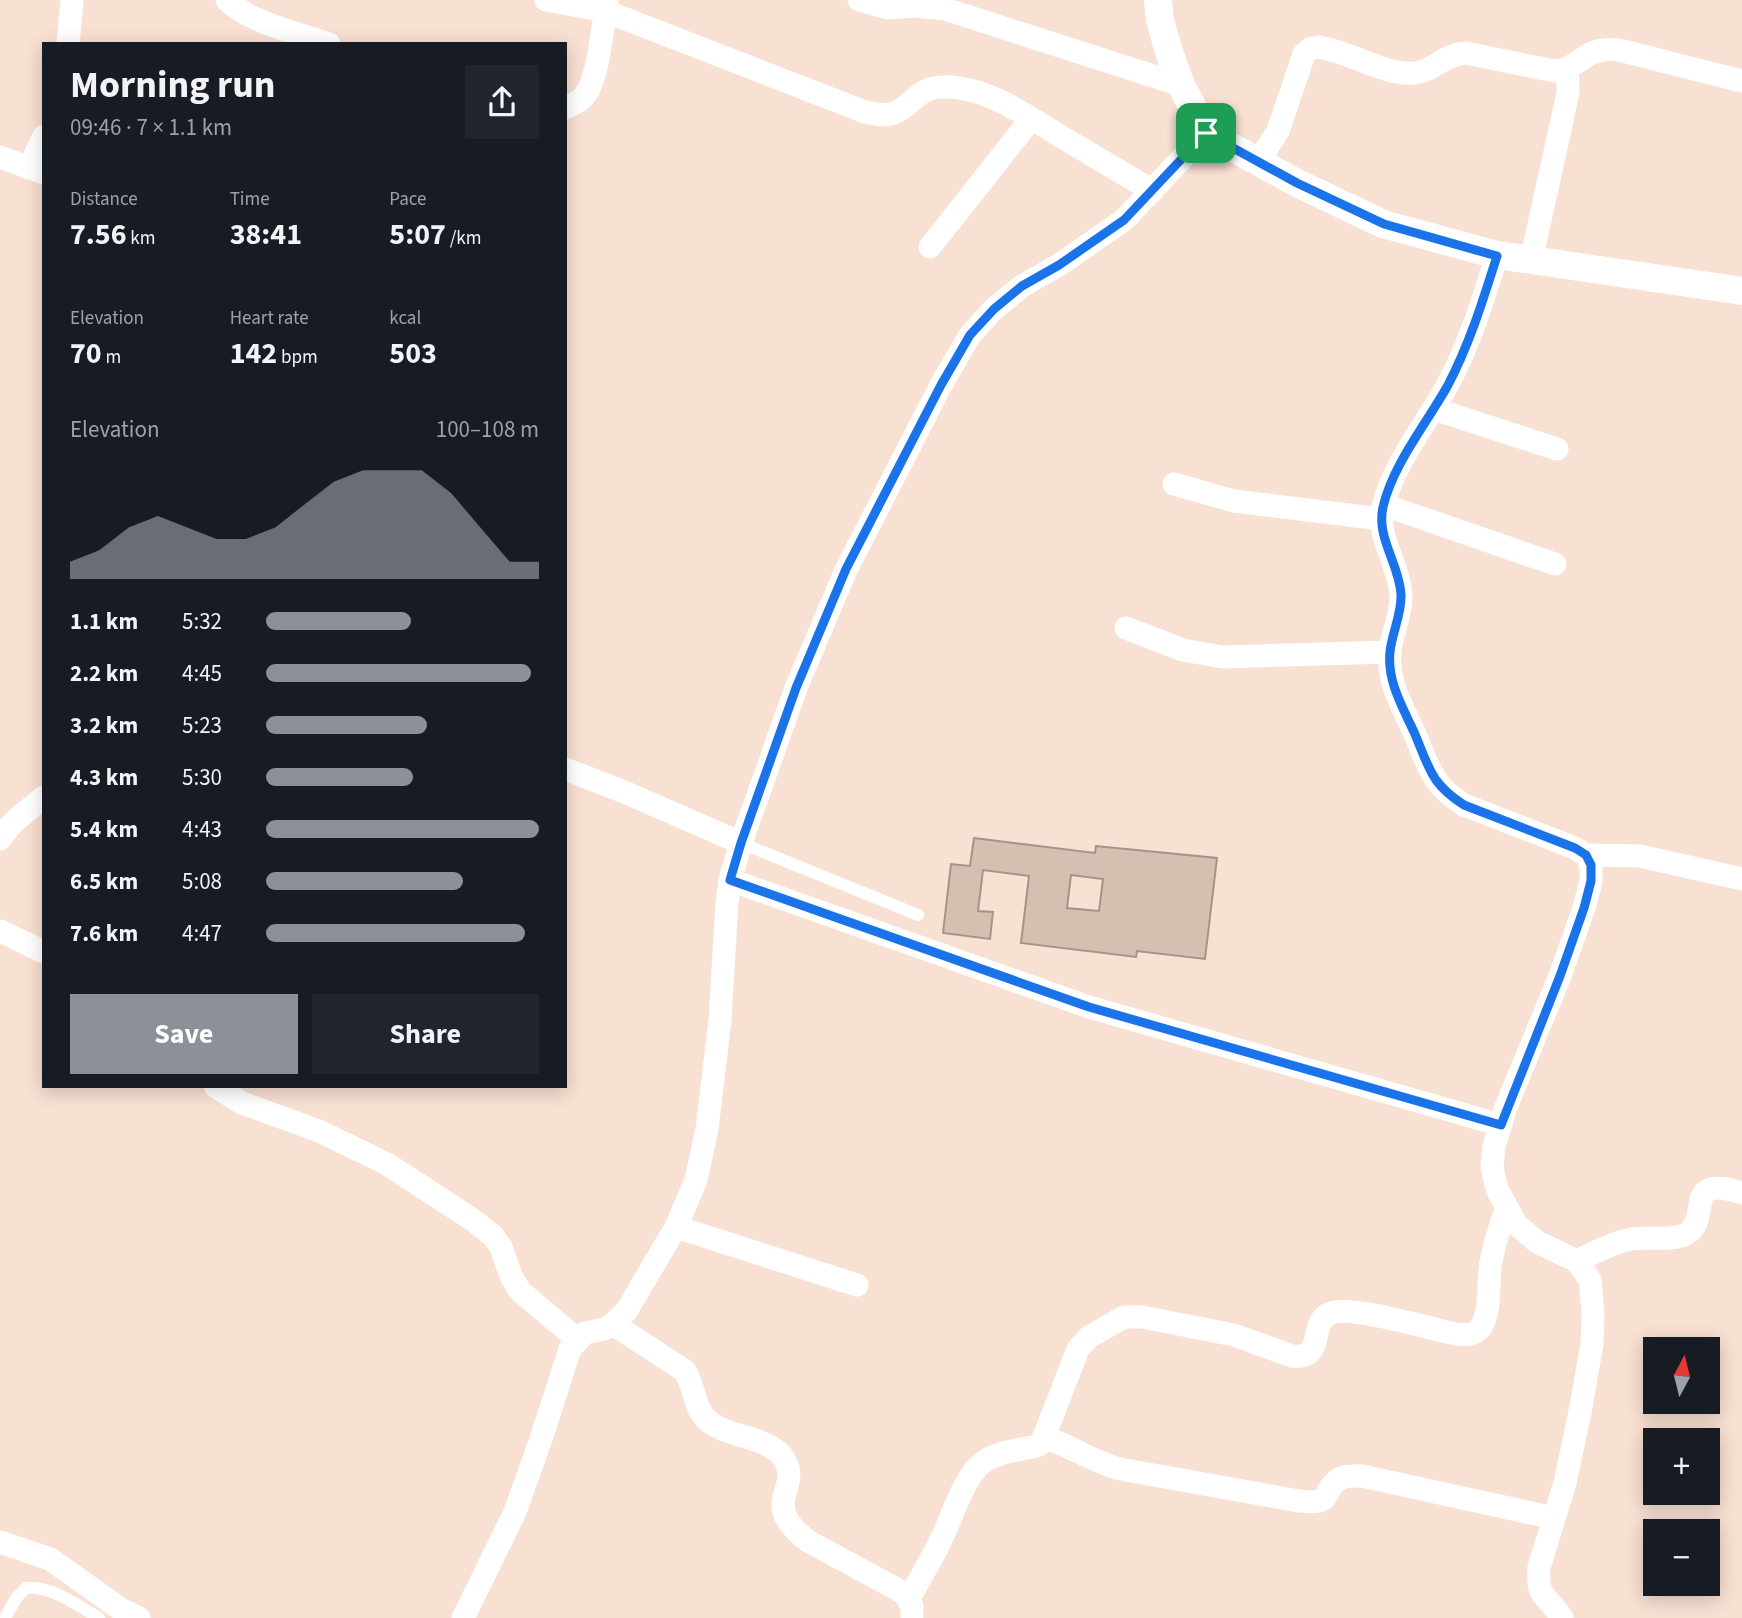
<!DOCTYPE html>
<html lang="en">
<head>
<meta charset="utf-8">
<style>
	:root { --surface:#171b24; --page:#20242c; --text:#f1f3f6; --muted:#9ea1a6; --accent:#8c9099 }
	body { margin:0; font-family:"Source Sans 3",sans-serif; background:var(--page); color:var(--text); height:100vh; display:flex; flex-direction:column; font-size:26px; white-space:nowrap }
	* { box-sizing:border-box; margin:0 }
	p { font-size:23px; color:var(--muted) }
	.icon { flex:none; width:38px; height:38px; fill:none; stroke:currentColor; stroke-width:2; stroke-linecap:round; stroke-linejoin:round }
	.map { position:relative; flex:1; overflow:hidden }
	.side { position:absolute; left:42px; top:42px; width:525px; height:1046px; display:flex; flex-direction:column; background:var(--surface); border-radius:0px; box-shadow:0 4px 18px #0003 }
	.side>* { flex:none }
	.needle { width:46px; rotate:7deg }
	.fabs { position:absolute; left:1643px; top:1337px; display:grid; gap:14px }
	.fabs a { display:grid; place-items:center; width:77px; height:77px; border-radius:0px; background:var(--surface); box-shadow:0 4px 18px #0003; font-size:35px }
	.pin { position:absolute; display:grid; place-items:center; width:60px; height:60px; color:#fff; margin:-30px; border-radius:14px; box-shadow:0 4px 10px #0006 }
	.round { display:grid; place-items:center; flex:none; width:74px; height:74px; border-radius:0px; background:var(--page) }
	.head { display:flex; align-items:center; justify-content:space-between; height:119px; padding:0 28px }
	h1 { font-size:38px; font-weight:700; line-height:52px }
	.figures { display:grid; grid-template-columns:repeat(3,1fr); gap:10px; height:119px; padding:7px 28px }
	.figures div { display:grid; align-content:center }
	.figures b { font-size:30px; font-weight:700 }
	.figures small { font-size:19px; font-weight:400 }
	.figures p { font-size:19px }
	.chart { height:196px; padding:14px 28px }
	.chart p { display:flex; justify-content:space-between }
	.chart svg { width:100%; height:126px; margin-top:7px; fill:var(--accent); opacity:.7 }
	.primary-button { display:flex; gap:14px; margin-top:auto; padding:14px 28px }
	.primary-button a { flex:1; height:80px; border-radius:0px; background:var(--accent); color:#fff; font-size:28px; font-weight:700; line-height:80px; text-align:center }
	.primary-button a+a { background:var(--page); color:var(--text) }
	ul { padding:0 28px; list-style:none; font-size:23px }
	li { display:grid; grid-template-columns:112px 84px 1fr; align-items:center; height:52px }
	li i { height:18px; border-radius:9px; background:var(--accent) }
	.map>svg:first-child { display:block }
</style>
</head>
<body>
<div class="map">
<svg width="1742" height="1618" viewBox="0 0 1742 1618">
	<rect width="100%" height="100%" fill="#f8e0d2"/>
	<path fill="#d6bfb1" stroke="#a89285" stroke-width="2" fill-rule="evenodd" d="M974,838l121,15 1,-7 121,12 -12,101 -68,-8 -1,6 -115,-14 8,-67 -46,-6 -5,41 15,1 -3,27 -47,-6 8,-69 19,2zM1071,875l32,4 -4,32 -32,-3z"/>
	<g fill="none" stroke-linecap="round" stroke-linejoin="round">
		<path stroke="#fff" stroke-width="12" d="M741,843l177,72
			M5,1618l11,-20 10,-10c27,-2 51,17 73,30"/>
		<path stroke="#fff" stroke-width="23" d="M227,0c21,22 74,34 102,44
			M546,0l59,11 260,101c10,2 21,5 31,0 22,-10 20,-26 52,-25 42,1 82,31 117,52 29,17 59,35 88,52
			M859,0l28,8 28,-2 30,3 236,76
			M68,44l4,-44
			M565,108c8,-3 18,-9 22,-16 12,-18 16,-69 20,-92
			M0,157l44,16
			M1258,162l20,-31 26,-77 6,-5 8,-2c31,4 67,29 97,26 19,-2 29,-19 51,-20l88,18c30,-3 27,-25 65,-21l123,31
			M29,168l15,-32
			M930,247l101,-128
			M1497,255c-14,45 -27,88 -49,129 -21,39 -55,80 -65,123 -7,31 16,56 18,87 1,20 -9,38 -11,58 -3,29 12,54 24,80 7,16 12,33 22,48 8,11 17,18 28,25l111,43 11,7 5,10v16l-7,27 -24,68 -54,131 -12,39 -2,22 5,21 19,35 21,18 40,19 13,19 3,33 -1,31 -12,68 -15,71 -26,84c-3,33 9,28 23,51
			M1531,261l37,-168v-13l-4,-10
			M1434,409l123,40
			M1174,484l60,17 147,18
			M1384,505l171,59
			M1126,628l57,22 39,7 168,-5
			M565,769l57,22 119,52
			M0,839c12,-18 27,-28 44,-42
			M1586,855l54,1 102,23
			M730,880l359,127 412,118
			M0,931l44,21
			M216,1087l26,16 77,28 68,33 86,56 20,16 8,11 10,29 9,15 57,48
			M676,1227l181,58
			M1577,1261c18,-9 35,-18 55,-22 17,-3 38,3 54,-5 27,-15 -6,-61 56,-41
			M613,1324l72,47c10,16 8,35 22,49 20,18 63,16 77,39 19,31 -27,43 24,82l96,52 8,13v12
			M1044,1437c27,9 49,25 76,32l179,32c37,4 20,-8 40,-22 7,-4 15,-3 23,-3l192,42
			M0,1542l50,17 69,49 20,10
			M909,1598c11,-19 22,-38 32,-58 10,-20 23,-64 41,-77 18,-13 37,-12 57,-18l5,-8 34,-88 11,-12 35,-20h18l92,18 58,21c35,4 15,-34 39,-43 20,-8 96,15 120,20 10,2 23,4 30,-6 11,-18 6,-45 10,-65 3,-18 9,-35 15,-53
			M463,1618l52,-106 26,-73 29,-90 15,-16 19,-4 9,-5 14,-14 49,-83 20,-47 11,-51 13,-109 7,-117 3,-23 11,-37 55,-155 50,-118 95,-185 29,-50 24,-26 28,-23 37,-21 65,-45 82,-87"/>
		<path stroke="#fff" stroke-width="28" d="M1158,0l2,20 10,35 11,30 25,48 91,50 86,41 114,31 245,36"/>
	</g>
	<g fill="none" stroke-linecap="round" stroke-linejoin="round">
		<g stroke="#fff" stroke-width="14">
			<path id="route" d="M1206,133l91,50 87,41 113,32c-14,44 -27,87 -49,129 -21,38 -55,79 -65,122 -7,31 16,56 18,87 1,20 -9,38 -11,58 -3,29 12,54 24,80 7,16 12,33 22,48 8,11 17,18 28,25l111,43 11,7 5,10v16l-7,27 -24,68 -59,149 -412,-118 -359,-127 11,-37 55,-155 50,-119 95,-184 29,-50 24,-26 28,-23 37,-21 65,-45z"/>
		</g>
		<use href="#route" stroke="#1a73e8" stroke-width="9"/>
	</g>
</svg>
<div class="fabs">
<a><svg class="needle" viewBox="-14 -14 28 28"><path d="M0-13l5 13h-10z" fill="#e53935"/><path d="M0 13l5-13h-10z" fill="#9ea1a6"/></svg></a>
<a>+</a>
<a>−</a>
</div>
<div class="pin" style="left:1206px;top:133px;background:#1e9e55"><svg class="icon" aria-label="arrive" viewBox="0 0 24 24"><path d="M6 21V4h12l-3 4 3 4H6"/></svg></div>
<section class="side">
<div class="head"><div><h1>Morning run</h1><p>09:46 · 7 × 1.1 km</p></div><a class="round"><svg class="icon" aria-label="share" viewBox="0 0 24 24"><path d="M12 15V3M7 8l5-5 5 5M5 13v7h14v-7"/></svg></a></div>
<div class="figures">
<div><p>Distance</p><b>7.56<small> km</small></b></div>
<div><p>Time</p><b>38:41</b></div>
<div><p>Pace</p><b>5:07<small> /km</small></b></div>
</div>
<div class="figures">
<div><p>Elevation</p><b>70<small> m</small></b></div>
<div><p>Heart rate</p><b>142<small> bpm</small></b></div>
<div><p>kcal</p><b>503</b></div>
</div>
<div class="chart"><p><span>Elevation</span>100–108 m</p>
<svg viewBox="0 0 160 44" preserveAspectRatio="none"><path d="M0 44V38L10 34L20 26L30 22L40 26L50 30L60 30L70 26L80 18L90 10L100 6L110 6L120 6L130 14L140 26L150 38L160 38V44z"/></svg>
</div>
<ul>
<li><b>1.1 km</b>5:32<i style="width:53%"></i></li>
<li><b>2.2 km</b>4:45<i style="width:97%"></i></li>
<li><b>3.2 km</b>5:23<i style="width:59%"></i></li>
<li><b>4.3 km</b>5:30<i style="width:54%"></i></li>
<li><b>5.4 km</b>4:43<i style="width:100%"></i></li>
<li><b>6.5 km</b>5:08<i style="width:72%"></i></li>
<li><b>7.6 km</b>4:47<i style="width:95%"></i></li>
</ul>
<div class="primary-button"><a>Save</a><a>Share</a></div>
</section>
</div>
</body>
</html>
